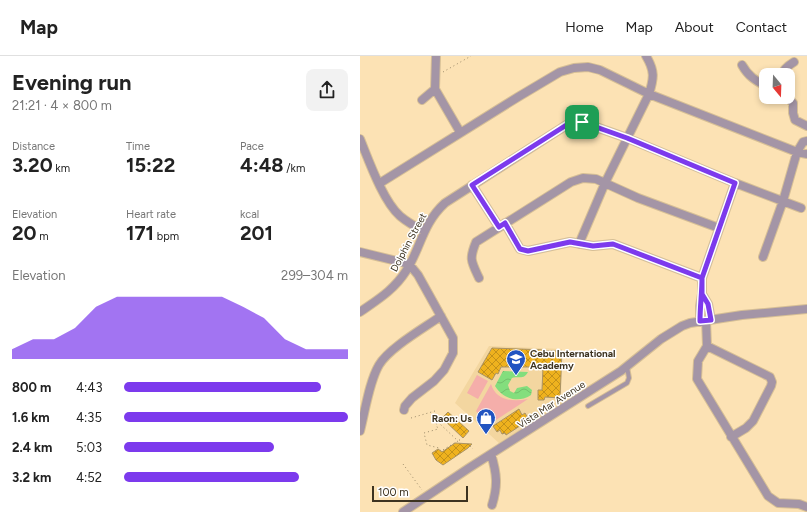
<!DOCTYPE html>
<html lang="en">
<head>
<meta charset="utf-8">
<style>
	:root { --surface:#fff; --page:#f2f2f2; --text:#222; --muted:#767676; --line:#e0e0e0; --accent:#7c3aed }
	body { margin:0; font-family:Figtree,sans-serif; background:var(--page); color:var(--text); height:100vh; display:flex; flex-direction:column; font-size:15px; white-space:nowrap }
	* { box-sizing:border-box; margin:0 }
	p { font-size:13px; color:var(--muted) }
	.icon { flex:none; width:22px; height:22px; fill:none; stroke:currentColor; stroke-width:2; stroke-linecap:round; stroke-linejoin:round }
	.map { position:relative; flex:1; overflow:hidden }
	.sheet { display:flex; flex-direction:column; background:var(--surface); width:360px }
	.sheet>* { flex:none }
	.needle { width:26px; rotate:161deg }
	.fabs { position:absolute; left:399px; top:12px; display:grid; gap:8px }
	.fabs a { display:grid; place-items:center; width:36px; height:36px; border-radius:8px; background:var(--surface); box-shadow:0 2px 6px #0003; font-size:20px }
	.scale { position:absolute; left:12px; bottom:10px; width:96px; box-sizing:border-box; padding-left:4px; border:2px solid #3d3320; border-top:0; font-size:11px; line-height:14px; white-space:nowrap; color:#3d3320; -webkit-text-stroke:3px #fff; paint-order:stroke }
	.pin { position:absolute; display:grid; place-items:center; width:34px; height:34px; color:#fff; margin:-17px; border-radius:8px; box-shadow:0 2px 6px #0006 }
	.round { display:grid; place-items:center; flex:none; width:42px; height:42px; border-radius:8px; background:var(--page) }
	.head { display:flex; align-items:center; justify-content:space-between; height:68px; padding:0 12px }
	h1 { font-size:22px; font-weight:700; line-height:30px }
	.figures { display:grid; grid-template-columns:repeat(3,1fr); gap:6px; height:68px; padding:4px 12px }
	.figures div { display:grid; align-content:center }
	.figures b { font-size:20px; font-weight:700 }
	.figures small { font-size:11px; font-weight:400 }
	.figures p { font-size:11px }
	.chart { height:112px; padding:8px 12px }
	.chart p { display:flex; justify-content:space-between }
	.chart svg { width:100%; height:72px; margin-top:4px; fill:var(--accent); opacity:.7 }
	ul { padding:0 12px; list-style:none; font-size:13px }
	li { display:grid; grid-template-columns:64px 48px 1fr; align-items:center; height:30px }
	li i { height:10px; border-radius:5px; background:var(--accent) }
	header { display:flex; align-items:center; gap:24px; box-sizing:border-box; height:56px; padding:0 20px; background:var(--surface); border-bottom:1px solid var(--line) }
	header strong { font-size:19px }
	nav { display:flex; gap:22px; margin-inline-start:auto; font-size:14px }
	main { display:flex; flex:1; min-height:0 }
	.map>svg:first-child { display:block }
</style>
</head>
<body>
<header>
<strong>Map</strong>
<nav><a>Home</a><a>Map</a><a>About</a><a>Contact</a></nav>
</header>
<main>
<section class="sheet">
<div class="head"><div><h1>Evening run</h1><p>21:21 · 4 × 800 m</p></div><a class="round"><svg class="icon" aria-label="share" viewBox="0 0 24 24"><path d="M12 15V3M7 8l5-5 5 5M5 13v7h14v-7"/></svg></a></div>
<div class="figures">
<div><p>Distance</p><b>3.20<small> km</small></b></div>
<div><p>Time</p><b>15:22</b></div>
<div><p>Pace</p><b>4:48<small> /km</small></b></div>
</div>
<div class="figures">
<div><p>Elevation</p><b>20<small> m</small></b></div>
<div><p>Heart rate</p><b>171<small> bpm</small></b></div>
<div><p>kcal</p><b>201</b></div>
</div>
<div class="chart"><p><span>Elevation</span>299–304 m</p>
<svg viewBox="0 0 160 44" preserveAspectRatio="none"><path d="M0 44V38L10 32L20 32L30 25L40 12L50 6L60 6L70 6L80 6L90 6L100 6L110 12L120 19L130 32L140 38L150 38L160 38V44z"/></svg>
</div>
<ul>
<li><b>800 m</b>4:43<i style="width:88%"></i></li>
<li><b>1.6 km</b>4:35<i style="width:100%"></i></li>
<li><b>2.4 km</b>5:03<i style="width:67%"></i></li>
<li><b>3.2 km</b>4:52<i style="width:78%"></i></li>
</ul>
</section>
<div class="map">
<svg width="447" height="456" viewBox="0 0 447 456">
	<defs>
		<pattern id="water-waves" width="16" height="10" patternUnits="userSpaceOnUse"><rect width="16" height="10" fill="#83de7d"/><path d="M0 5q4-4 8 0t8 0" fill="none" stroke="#72bf6c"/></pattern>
		<pattern id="building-cross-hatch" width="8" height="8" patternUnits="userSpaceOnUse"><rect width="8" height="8" fill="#efb21e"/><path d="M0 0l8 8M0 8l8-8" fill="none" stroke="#c3911a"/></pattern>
	</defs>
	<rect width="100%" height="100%" fill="#fce2b4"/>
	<path fill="#f3d6a0" d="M129,290l73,3 -1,56 -61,39 -45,-41z"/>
	<path fill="#f5aeaa" d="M117,319l11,6 -10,18 -11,-6z
		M131,328c5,17 22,18 37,15l-35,23 -5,1 -2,-1 -10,-11z"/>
	<path fill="url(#water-waves)" d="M143,315l25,1c-4,8 -9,4 -16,6l-4,7 2,6 4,2 3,-5 10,-2 5,4 -1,5c-13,9 -29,3 -36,-9z"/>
	<path fill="url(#building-cross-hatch)" stroke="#aa9366" d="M132,292l54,2 1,1h15l-2,47 -15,-1 -1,3h-6v-10h4l1,-23h-42l-3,7 -2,-1 -4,7 -14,-8z
		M159,353l3,6 3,-2 4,7 -23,15 -1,-2 -3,1 -2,-4 -3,2 -4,-6z
		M88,356l21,19 -6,7 -21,-20z
		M95,387l17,1 -4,4 -25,17 -7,-5 -4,-7 6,-4 4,3z"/>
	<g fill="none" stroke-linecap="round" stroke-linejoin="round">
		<g stroke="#d6bf96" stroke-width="6">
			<path id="service" d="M228,350l39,-23 2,-5 -2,-11"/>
		</g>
		<g stroke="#d6bf96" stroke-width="10">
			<path id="minor" d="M76,0l-1,33 25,43
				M382,9c6,11 14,16 24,21
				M422,19c1,-6 7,-10 12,-13
				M427,41l6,6v10l2,7 12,6
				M62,44l13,-11
				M0,83c9,22 23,62 40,77 7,6 16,11 24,15
				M20,127l138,-86 42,-25 14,-4 14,-1 12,3 49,24 148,58 10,2
				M112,129l27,42
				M145,167l15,26 8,2 42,-9 23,4 20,-2 89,34
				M219,188l26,-61 44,-89c5,-16 6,-23 -3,-38
				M0,196l49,12 9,11 35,63v15l-9,17 -10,11 -22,17 -7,8 -1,4
				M403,201l20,-56 14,-49 6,-10 4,-1
				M119,222c-8,-17 -10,-19 -3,-36l95,-60 12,-4 13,1 42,19 81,30
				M342,238v-16l33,-95
				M0,256c17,-12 34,-22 46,-41 15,-23 16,-47 39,-68l123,-79 14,-2 45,16 108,45 66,25
				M346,264l1,26 -9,15 -1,18 71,117 10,7 21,1 8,3
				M340,265v-15l2,-12 6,10 3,16
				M347,290l63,31 2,5 -1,4 -18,35 -7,7 -15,9
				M0,375c5,-19 9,-49 19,-66 10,-17 45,-37 62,-49
				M131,398c6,20 7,32 1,51
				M43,456l66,-44 152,-97 40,-32 21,-13 8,-3 52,-8 65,-6"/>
		</g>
		<path stroke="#9a8968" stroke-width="1" stroke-dasharray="1 3" stroke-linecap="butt" d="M83,16l28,-16
			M51,362l24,-7 4,12 19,18 -17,10 -2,-3 -12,-3 -3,-12 14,-4 -2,-5 3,-1
			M99,384h4
			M110,390l3,3
			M43,408l19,26"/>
		<use href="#service" stroke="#a495a6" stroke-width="4"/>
		<use href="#minor" stroke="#a495a6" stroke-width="8"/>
	</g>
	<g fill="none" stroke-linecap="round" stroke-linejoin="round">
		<g stroke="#fff" stroke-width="8">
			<path id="route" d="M222,66l-14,2 -96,61 27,42 6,-4 15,26 8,2 42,-9 23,4 20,-2 89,34c0,15 -2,28 -2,43l11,-1 -3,-16 -6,-10v-16l33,-95 -108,-45 -45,-16"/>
		</g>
		<use href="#route" stroke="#7c3aed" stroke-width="5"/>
	</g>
	<defs>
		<g id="school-pin" transform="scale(1)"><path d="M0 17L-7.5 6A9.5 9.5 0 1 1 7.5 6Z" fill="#2154c1" stroke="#fff"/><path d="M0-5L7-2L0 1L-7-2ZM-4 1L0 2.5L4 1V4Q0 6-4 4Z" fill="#fff"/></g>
		<g id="shop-pin" transform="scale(1)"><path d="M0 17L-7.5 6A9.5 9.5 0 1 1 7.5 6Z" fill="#2154c1" stroke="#fff"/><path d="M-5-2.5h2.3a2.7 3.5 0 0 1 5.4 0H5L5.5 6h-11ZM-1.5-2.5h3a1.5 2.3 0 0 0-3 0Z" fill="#fff"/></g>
	</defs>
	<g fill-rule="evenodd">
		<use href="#school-pin" x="156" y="303"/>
		<use href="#shop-pin" x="126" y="362"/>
	</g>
	<g text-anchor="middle" stroke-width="3" stroke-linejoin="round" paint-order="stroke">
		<g font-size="10" fill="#3d3320" stroke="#fff">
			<text transform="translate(48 186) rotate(-62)" y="4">Dolphin Street</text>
			<text transform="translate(191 348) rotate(-33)" y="4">Vista Mar Avenue</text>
		</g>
		<g font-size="10" font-weight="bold" fill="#3d3320" stroke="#fff" text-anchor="start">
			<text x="170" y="301">Cebu International<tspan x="170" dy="12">Academy</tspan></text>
			<text x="112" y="366" text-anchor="end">Raon: Us</text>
		</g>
	</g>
</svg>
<div class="fabs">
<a><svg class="needle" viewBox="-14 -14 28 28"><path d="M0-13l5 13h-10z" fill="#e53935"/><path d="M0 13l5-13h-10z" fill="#767676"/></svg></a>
</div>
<div class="scale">100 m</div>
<div class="pin" style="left:222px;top:66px;background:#1e9e55"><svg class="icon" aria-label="arrive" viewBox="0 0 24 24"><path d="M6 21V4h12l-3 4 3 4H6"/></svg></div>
</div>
</main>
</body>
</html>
